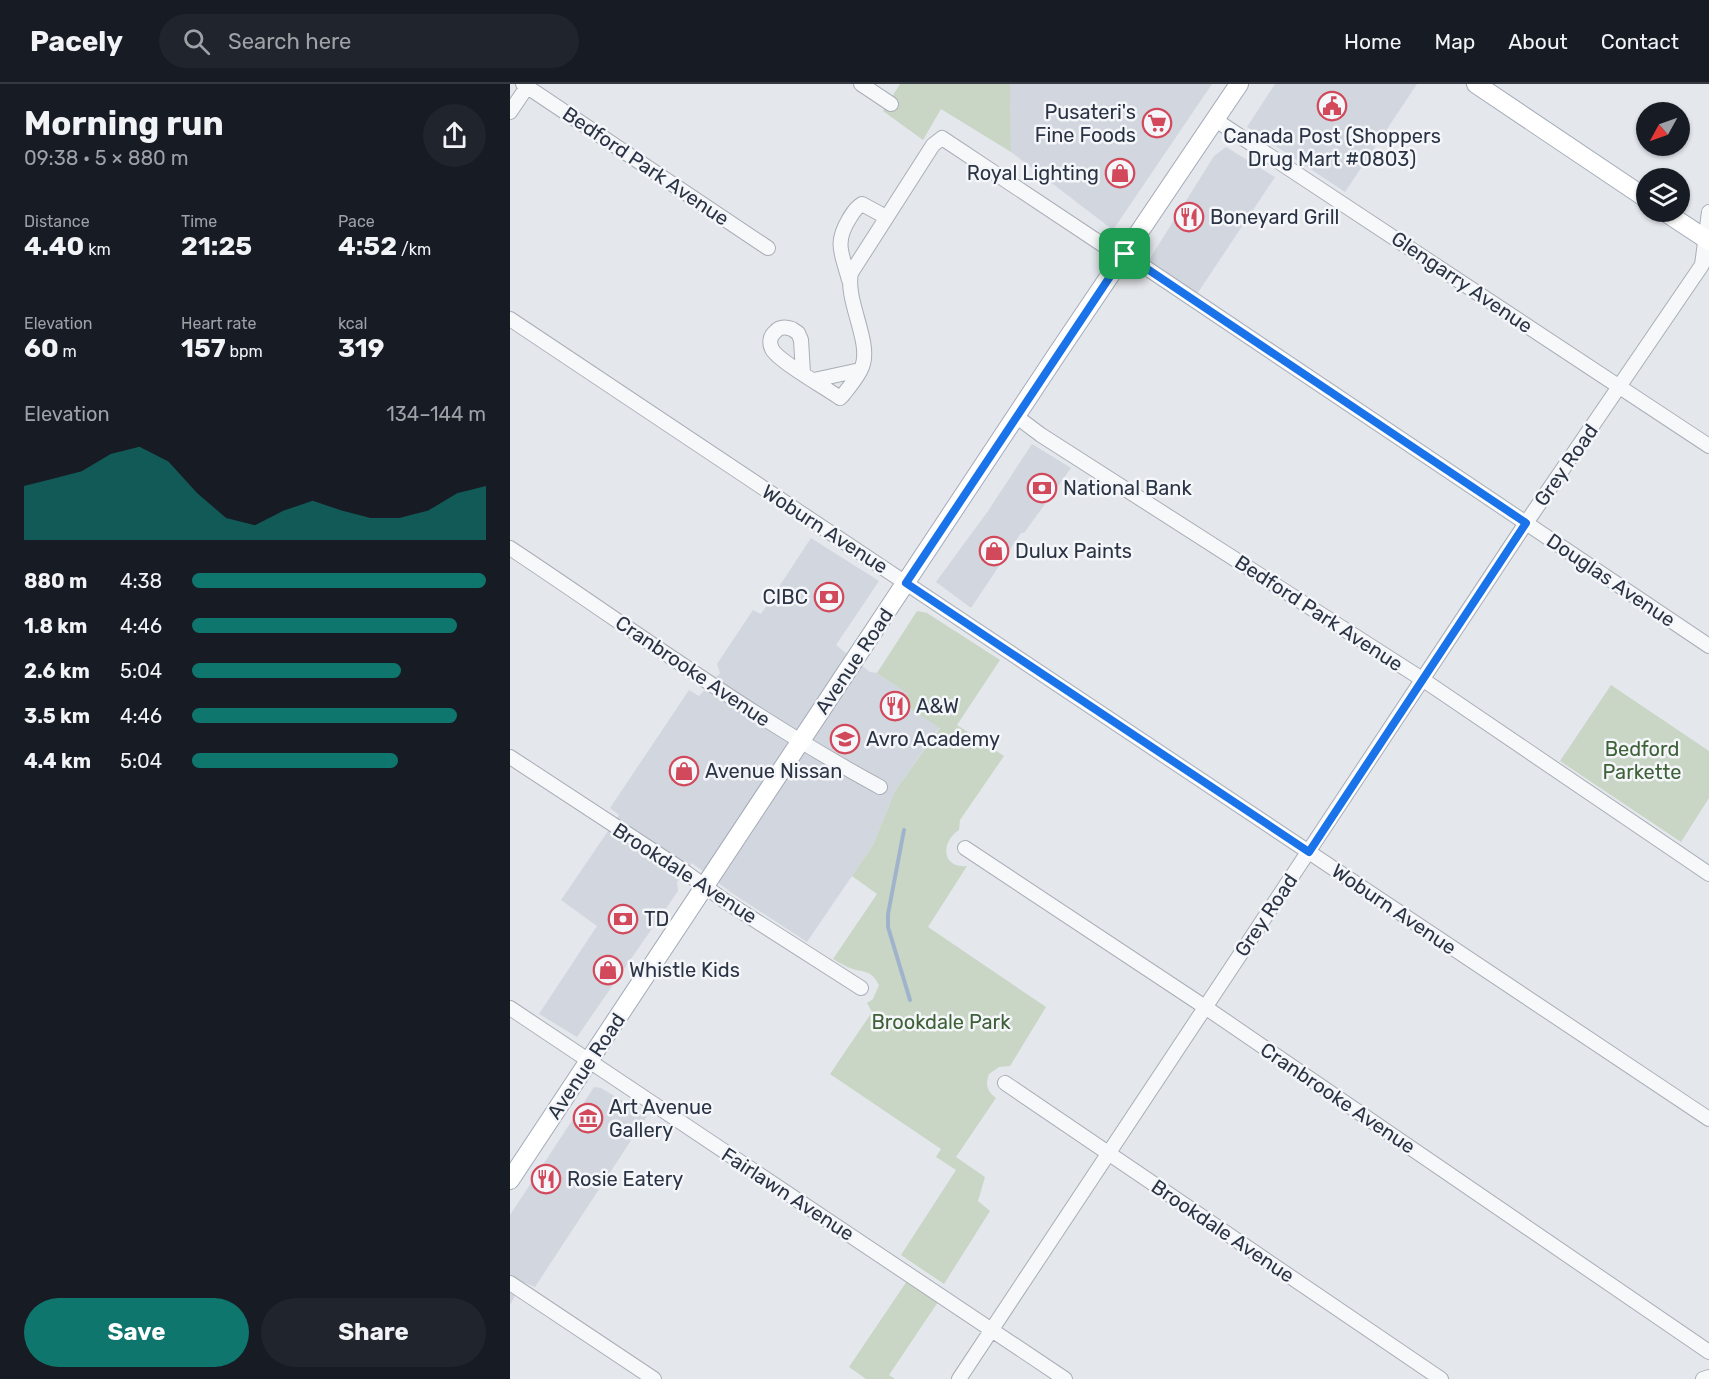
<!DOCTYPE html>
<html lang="en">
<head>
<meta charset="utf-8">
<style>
	:root { --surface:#171b24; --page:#20242c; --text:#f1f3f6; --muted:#9ea1a6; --line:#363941; --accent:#0f766e }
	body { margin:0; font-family:Rubik,sans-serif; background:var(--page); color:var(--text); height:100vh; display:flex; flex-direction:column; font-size:22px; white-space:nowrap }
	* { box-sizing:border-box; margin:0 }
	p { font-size:20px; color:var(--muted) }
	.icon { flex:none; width:33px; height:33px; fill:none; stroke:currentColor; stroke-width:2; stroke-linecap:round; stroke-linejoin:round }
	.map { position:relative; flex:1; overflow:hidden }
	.drawer { display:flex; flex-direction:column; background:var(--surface); width:510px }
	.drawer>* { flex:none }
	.needle { width:39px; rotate:230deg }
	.buttons { position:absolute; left:1126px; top:18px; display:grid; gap:12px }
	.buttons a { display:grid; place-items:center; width:54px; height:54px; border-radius:50%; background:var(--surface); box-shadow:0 2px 4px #0004; font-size:30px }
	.pin { position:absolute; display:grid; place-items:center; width:51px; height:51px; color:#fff; margin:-26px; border-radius:12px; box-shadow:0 3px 9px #0006 }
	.round { display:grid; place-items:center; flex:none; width:63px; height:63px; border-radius:32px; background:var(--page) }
	.head { display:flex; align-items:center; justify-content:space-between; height:102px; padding:0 24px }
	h1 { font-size:33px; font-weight:700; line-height:45px }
	.figures { display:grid; grid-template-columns:repeat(3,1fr); gap:9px; height:102px; padding:6px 24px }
	.figures div { display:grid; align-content:center }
	.figures b { font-size:26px; font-weight:700 }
	.figures small { font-size:16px; font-weight:400 }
	.figures p { font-size:16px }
	.chart { height:168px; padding:12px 24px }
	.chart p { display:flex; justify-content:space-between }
	.chart svg { width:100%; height:108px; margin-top:6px; fill:var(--accent); opacity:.7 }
	.button { display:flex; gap:12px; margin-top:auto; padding:12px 24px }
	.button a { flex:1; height:69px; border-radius:36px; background:var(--accent); color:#fff; font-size:24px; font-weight:700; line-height:69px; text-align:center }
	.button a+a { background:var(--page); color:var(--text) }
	ul { padding:0 24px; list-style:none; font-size:20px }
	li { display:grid; grid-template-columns:96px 72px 1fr; align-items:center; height:45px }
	li i { height:15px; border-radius:8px; background:var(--accent) }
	header { display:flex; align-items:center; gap:36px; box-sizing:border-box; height:84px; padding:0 30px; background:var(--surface); border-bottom:2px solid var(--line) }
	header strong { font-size:28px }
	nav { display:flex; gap:33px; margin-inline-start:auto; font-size:21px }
	.search { width:420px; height:54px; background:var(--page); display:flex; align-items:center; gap:15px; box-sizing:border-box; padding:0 21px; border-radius:33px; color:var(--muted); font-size:22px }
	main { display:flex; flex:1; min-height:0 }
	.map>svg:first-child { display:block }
</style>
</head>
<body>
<header>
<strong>Pacely</strong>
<div class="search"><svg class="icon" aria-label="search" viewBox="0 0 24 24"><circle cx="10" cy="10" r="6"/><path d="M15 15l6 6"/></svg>Search here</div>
<nav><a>Home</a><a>Map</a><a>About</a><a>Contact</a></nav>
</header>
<main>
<section class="drawer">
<div class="head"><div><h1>Morning run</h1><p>09:38 · 5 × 880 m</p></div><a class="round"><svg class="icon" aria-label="share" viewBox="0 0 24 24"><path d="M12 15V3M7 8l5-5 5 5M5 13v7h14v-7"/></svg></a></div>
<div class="figures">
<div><p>Distance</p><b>4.40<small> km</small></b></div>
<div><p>Time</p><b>21:25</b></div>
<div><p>Pace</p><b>4:52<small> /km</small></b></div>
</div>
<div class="figures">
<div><p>Elevation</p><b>60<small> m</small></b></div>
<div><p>Heart rate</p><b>157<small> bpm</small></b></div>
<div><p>kcal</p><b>319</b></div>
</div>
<div class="chart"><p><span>Elevation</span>134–144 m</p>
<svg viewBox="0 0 160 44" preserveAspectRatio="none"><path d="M0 44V22L10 19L20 16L30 9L40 6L50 12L60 25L70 35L80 38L90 32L100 28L110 32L120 35L130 35L140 32L150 25L160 22V44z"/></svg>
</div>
<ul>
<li><b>880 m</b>4:38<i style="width:100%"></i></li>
<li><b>1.8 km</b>4:46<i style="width:90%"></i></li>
<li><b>2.6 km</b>5:04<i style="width:71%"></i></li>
<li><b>3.5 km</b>4:46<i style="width:90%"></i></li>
<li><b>4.4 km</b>5:04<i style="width:70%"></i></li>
</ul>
<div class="button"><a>Save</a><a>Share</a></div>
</section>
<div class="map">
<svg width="1199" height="1295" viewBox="0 0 1199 1295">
	<rect width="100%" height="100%" fill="#e4e7ec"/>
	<path fill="#d2d6de" d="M500,0h202l-99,146 -102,-78z
		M765,0h142l-72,108 -98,-65z
		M716,63l49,30 -78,117 -48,-34 65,-104z
		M522,360l39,24 -47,65h-3l-50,75 -35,-26 52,-71z
		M301,454l68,43 -43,64 34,27 7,1 32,21 -6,9 37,24 -45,64 -22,54 -66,97 -75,-49 -40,-30 -15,19 1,9 -101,146 -38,-23 58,-88 -36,-26 58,-85 -9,-7 79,-118 10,6 21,-23 -3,-9 36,-54 8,4z
		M84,1003l7,1 46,28 -112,171 -12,-5 -13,23v-90z"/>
	<path fill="#c9d6c5" d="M390,0h110l1,68 -70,-43 -18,31 -40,-29z
		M407,527l10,2 73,47 -43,65 47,31 -44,64 -1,10c-19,12 -17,39 8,36l-39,61 118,80 -36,59 -11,1 -10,7c-4,10 -2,18 7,24l-40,59 29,20 -7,24 12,10 -46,73 -43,-29 55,-85 -20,-13 5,-8 -111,-75 42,-62 -5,-9 6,-4 6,-14c-6,-12 -12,-13 -23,-15 -8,-2 -16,-7 -23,-11l44,-65 -25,-18 21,-31 22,-54 45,-63 -38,-25 6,-9 -31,-21z
		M1101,601l98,66v47l-28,44 -121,-81z
		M397,1197l31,21 -49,73 6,4h-29l-17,-12z"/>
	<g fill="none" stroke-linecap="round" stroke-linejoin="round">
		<path stroke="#9fb4cc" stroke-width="4" d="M394,746l-16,84v13l22,73"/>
		<g stroke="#a9aeb7" stroke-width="16">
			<path id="minor" d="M13,0l245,164
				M351,0l30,20
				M0,28l19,-28
				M704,35l495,327
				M339,196c-7,-27 -15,-36 0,-61 4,-6 6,-11 13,-15l24,13
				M0,235l1199,800
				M293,289l-2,-33 -3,-7 -6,-4c-6,-2 -12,-3 -17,3 -5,4 -6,11 -3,17 5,11 52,38 65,47l3,2 3,-3c7,-9 15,-18 19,-28 10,-25 -17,-66 -11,-94l82,-128 9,-7 161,107 22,9 20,13 564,379
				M304,296l46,-10
				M507,333l24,18 381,244 287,195
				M0,464c122,81 241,169 370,239
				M0,673l171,112 44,32 136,87
				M455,764l240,159 504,345
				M0,924l555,371
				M495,999l436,296
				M0,1199l144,96
				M449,1295l567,-856 176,-258 7,-53
				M1193,1295l6,-2"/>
		</g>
		<g stroke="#a3abb8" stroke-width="20">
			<path id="major" d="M966,0l171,115
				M1155,128l44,29
				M0,1096l547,-826 182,-270"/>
		</g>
		<use href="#minor" stroke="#f7f8fa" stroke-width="14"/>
		<use href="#major" stroke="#fff" stroke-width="18"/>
	</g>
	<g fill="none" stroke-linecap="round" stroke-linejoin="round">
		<g stroke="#fff" stroke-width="12">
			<path id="route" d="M615,170l401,269 -217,329 -403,-269z"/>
		</g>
		<use href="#route" stroke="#1a73e8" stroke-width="8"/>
	</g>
	<defs>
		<g id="civic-ring" transform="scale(1.5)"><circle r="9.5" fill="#f4f6f9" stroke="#d1495b" stroke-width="1.5"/><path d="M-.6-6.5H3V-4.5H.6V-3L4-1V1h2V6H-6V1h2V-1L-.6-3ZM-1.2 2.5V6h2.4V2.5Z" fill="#d1495b"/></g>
		<g id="supermarket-ring" transform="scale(1.5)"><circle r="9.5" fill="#f4f6f9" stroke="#d1495b" stroke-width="1.5"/><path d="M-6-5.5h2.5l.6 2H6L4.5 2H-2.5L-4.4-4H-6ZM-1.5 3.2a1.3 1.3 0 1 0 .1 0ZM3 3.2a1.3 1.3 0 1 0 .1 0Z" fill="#d1495b"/></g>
		<g id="shop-ring" transform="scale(1.5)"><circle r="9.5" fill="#f4f6f9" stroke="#d1495b" stroke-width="1.5"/><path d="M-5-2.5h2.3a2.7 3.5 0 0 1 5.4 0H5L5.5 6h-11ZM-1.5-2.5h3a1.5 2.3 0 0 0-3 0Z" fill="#d1495b"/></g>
		<g id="restaurant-ring" transform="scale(1.5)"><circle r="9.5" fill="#f4f6f9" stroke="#d1495b" stroke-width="1.5"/><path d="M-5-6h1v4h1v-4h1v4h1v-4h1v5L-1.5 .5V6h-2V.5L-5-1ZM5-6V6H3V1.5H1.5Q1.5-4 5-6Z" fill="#d1495b"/></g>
		<g id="bank-ring" transform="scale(1.5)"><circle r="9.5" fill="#f4f6f9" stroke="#d1495b" stroke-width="1.5"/><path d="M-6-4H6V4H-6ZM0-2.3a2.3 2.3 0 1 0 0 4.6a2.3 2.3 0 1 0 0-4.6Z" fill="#d1495b"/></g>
		<g id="school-ring" transform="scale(1.5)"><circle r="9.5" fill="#f4f6f9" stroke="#d1495b" stroke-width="1.5"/><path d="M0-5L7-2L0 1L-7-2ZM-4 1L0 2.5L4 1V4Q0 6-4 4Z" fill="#d1495b"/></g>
		<g id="museum-ring" transform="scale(1.5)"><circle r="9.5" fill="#f4f6f9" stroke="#d1495b" stroke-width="1.5"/><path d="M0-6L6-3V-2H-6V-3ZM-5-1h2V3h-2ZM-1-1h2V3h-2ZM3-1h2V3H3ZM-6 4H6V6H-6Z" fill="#d1495b"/></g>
	</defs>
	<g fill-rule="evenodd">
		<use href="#civic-ring" x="822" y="22"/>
		<use href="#supermarket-ring" x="647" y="39"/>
		<use href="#shop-ring" x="610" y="89"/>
		<use href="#restaurant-ring" x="679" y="133"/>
		<use href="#bank-ring" x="532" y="404"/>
		<use href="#shop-ring" x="484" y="467"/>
		<use href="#bank-ring" x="319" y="513"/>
		<use href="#restaurant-ring" x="385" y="622"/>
		<use href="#school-ring" x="335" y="655"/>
		<use href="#shop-ring" x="174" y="687"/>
		<use href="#bank-ring" x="113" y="835"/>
		<use href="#shop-ring" x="98" y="886"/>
		<use href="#museum-ring" x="78" y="1034"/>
		<use href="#restaurant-ring" x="36" y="1095"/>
	</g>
	<g text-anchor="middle" stroke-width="5" stroke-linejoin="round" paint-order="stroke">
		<g font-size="20" fill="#2b3445" stroke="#f4f6f9" text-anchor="start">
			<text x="626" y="35" text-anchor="end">Pusateri's<tspan x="626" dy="23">Fine Foods</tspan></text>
			<text x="822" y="59" text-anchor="middle">Canada Post (Shoppers<tspan x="822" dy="23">Drug Mart #0803)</tspan></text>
			<text x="589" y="96" text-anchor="end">Royal Lighting</text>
			<text x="700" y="140">Boneyard Grill</text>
			<text x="553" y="411">National Bank</text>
			<text x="505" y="474">Dulux Paints</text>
			<text x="298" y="520" text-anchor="end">CIBC</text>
			<text x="406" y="629">A&amp;W</text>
			<text x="356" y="662">Avro Academy</text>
			<text x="195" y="694">Avenue Nissan</text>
			<text x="134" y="842">TD</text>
			<text x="119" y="893">Whistle Kids</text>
			<text x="99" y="1030">Art Avenue<tspan x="99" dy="23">Gallery</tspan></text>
			<text x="57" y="1102">Rosie Eatery</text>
		</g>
		<g font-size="20" fill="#2b3445" stroke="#f4f6f9">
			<text transform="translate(136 82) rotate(34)" y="7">Bedford Park Avenue</text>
			<text transform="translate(952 198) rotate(34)" y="7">Glengarry Avenue</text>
			<text transform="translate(1056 381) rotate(-55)" y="7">Grey Road</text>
			<text transform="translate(315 445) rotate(33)" y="7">Woburn Avenue</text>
			<text transform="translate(1101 496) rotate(34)" y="7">Douglas Avenue</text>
			<text transform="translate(809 529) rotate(33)" y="7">Bedford Park Avenue</text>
			<text transform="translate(344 577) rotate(-56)" y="7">Avenue Road</text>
			<text transform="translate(183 587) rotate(34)" y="7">Cranbrooke Avenue</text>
			<text transform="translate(175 789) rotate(33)" y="7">Brookdale Avenue</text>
			<text transform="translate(884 825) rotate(34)" y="7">Woburn Avenue</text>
			<text transform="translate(756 831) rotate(-56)" y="7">Grey Road</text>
			<text transform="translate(76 982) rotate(-56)" y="7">Avenue Road</text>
			<text transform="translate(828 1014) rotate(34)" y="7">Cranbrooke Avenue</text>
			<text transform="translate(278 1110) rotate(33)" y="7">Fairlawn Avenue</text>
			<text transform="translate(713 1147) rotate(34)" y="7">Brookdale Avenue</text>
		</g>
		<g font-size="20" fill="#3f6138" stroke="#f4f6f9">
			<text x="1132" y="672">Bedford<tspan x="1132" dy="23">Parkette</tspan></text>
			<text x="431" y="945">Brookdale Park</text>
		</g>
	</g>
</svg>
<div class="buttons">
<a><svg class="needle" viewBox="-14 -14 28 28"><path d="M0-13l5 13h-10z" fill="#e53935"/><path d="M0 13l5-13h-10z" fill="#9ea1a6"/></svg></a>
<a><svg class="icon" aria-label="layers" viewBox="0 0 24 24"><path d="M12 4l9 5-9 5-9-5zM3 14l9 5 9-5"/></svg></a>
</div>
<div class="pin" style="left:615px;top:170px;background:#1e9e55"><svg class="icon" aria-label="arrive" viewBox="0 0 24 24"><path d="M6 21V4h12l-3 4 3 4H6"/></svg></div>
</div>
</main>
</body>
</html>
